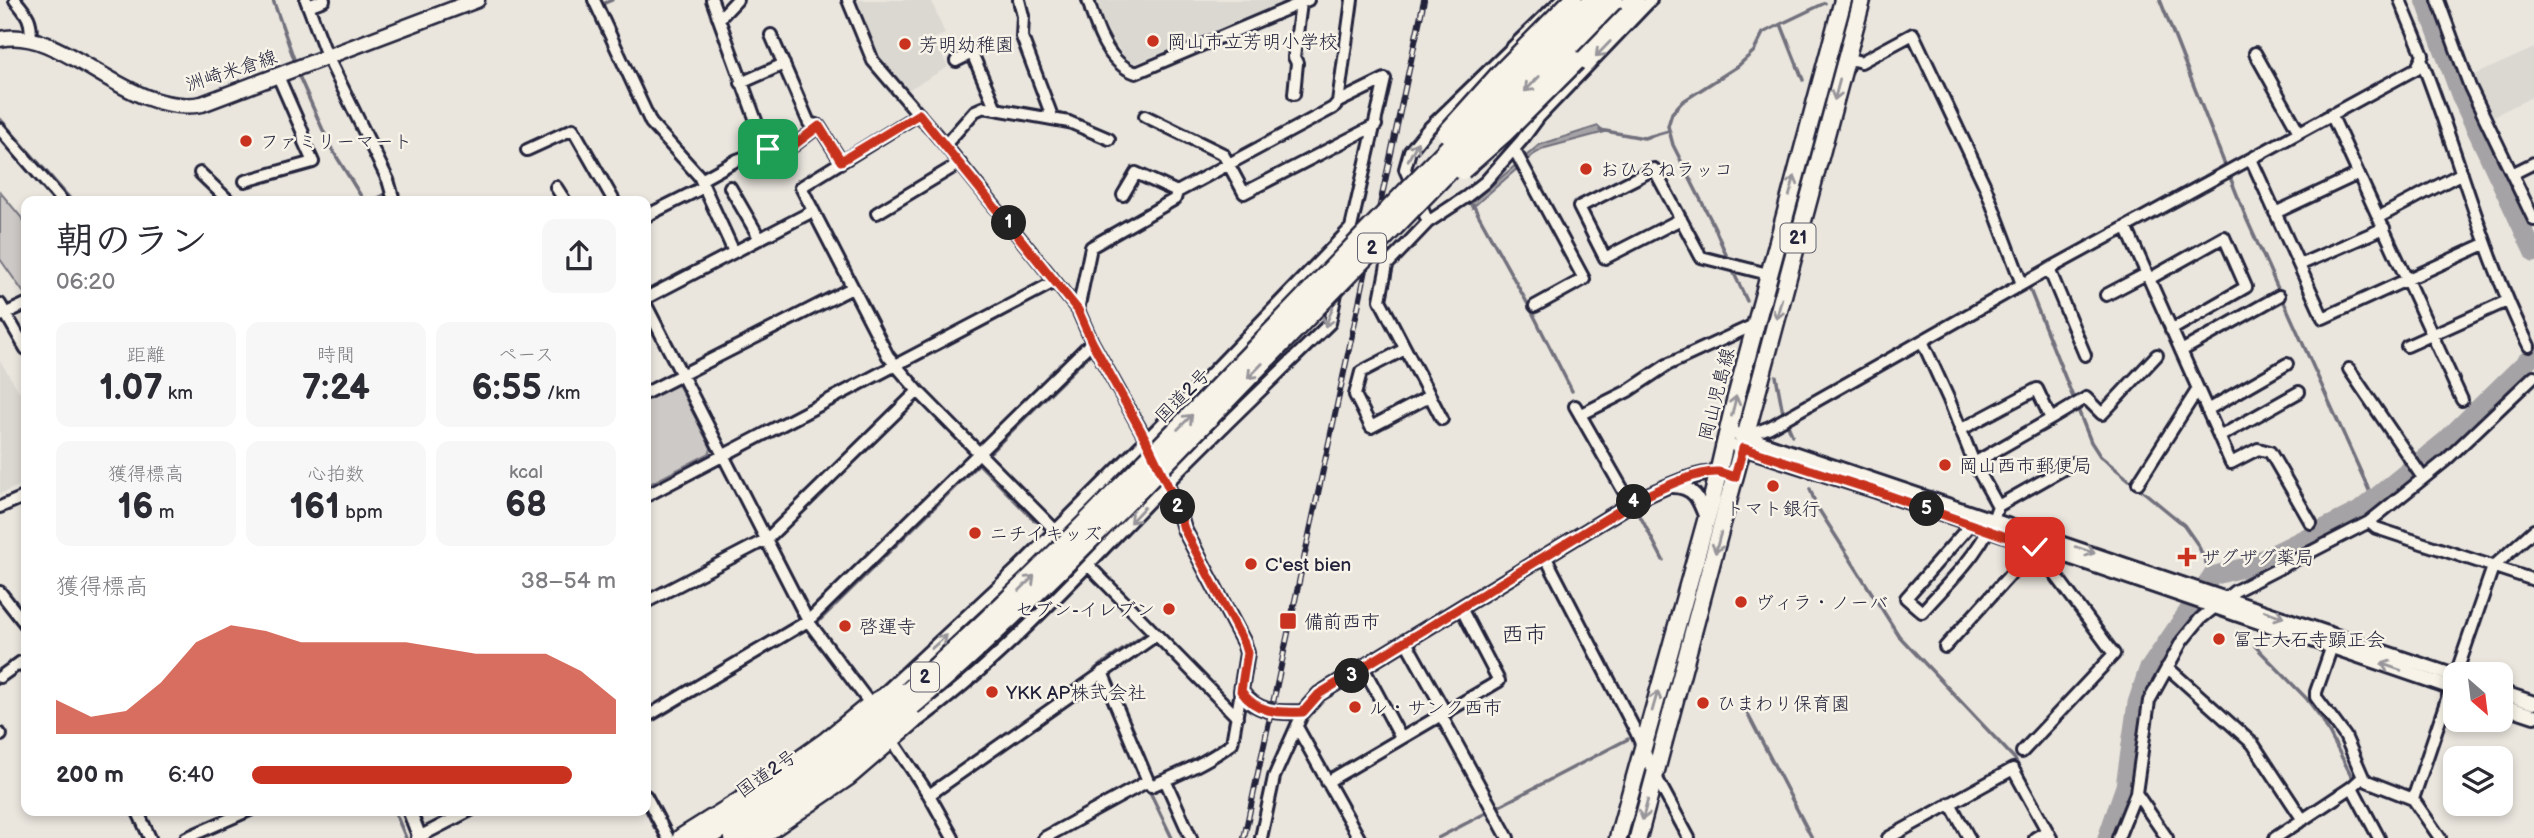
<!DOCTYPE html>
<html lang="ja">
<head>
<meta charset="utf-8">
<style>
	:root { --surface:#fff; --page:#f7f7f7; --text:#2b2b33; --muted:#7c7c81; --accent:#c8321e }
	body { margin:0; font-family:"Balsamiq Sans","Klee One",sans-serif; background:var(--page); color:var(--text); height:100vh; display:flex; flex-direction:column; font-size:26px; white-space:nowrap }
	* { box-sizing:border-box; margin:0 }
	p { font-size:23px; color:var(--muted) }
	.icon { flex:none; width:38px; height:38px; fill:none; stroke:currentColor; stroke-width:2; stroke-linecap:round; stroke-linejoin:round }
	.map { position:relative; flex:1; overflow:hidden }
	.drawer { position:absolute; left:21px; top:196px; width:630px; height:620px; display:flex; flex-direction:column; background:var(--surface); border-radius:14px; box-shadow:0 4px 10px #0003 }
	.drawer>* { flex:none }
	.needle { width:46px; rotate:152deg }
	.controls { position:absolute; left:2443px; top:662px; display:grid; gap:14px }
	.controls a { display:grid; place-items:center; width:70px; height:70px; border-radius:14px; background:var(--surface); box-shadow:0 4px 10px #0003; font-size:35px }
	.pin { position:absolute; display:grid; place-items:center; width:60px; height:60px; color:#fff; margin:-30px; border-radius:14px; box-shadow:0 4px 10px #0006 }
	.km { position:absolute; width:35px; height:35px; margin:-18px; border-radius:50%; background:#222; color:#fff; font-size:19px; line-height:35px; text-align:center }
	.round { display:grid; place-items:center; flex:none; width:74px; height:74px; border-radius:14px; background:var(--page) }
	.overview { display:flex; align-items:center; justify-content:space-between; height:119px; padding:0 35px }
	h1 { font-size:38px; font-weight:600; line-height:52px }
	.stats { display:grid; grid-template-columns:repeat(3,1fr); gap:10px; height:119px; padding:7px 35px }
	.stats div { display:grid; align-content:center; border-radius:14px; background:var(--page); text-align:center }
	.stats b { font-size:35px; font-weight:600 }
	.stats small { font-size:19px; font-weight:400 }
	.stats p { font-size:19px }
	.chart { height:196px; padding:14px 35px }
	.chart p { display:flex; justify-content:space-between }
	.chart svg { width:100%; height:126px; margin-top:7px; fill:var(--accent); opacity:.7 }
	ul { padding:0 35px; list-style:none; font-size:23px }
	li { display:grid; grid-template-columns:112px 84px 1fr; align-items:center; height:52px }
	li i { height:18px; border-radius:9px; background:var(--accent) }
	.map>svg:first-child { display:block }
</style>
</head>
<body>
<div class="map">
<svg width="2534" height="838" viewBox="0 0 2534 838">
	<rect width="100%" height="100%" fill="#eae6de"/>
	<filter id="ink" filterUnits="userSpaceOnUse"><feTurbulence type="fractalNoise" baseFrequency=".0143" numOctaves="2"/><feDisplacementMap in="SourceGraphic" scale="14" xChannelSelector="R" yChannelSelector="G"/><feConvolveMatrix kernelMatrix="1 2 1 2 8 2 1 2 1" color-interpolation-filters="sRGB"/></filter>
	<g filter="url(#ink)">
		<path fill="#dbd8d2" d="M855,0h76l14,34 -12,5 15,28 -42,24 -31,-42z
			M1097,0h194l-154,63 -11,-2 -24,-41z
			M2534,48v48l-44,22 -20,-41z
			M0,361l26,41v81l-26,11z"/>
		<path fill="#cdc9c6" stroke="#787680" stroke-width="2" d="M0,192l26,31v73l-26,-37z
			M675,384l4,2 32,62 -1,5 -64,33v-87z"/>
		<path fill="#a6a3a6" stroke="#716f7b" stroke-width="2" d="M1598,126l7,6 -60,16 -12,7 -61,53 -2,-4 69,-59z"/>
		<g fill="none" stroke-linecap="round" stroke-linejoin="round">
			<path stroke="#716f7b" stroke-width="3.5" d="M273,0l21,59
				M1095,4l5,17 20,36
				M600,5l12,-5
				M1128,64l9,3 23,-10
				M299,76l31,70 34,55
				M1803,80l-22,-56 44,-21
				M0,119l72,82
				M1600,130l44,8 25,-7
				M2230,177l17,43 126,279
				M372,201l14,-7
				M1473,205l57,103 42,83
				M2131,218l94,-53 -65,-165
				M1727,257l-13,-31 -41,-81 -5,-19 4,-13 10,-11 56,-36 16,-15 9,-18 18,-9
				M1733,271l14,30
				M2030,290l61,152 9,14 84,69 14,20 14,31
				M1776,376l7,37 9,22
				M979,464l56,57
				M1810,489l6,16 83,131 115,122 44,80
				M1637,510l26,50
				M2255,646l51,52 16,21 29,56
				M1097,673l-2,-4 52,-36 -46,-46
				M1744,707l68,131
				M646,725l172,-103 271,-267
				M1149,790l23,48
				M394,810l12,28
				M646,810l9,19
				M249,816l13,-6
				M1438,838l190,-99"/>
			<path stroke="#a6a3a6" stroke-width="19" d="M2425,0l36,97 73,156
				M2107,838l18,-52 12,-83 11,-33 64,-94 37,-10 110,-55 85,-69 90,-88"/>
			<g stroke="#22223b" stroke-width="16">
				<path id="minor" d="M15,0c12,14 18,21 15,40
					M306,0l21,56 61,124 6,21
					M594,0l57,123 48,53 35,76
					M712,0l47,129
					M848,0l25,61 72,84 133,165 14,32 56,101
					M1019,0l4,16 -1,21 31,82
					M1088,0c8,28 19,63 48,73l172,-73
					M1352,0l-14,102 47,-23
					M1561,0l-134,130 -17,21 -5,18 23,53 38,-25 19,-15 37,-42 17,-23 112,-117
					M2438,0l32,87 64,133
					M308,6l16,-6
					M719,19l18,-19
					M771,35l38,88 10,3 22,35
					M2255,53l44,79
					M1846,58l15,4 52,-28 72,152 37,98
					M2421,59c38,96 62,195 108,287
					M956,61l16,-8 24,56
					M741,83l43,-19
					M1294,94l3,-31 -3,-6 7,-54
					M919,114l-118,73 87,169 30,35 137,139
					M2331,114l131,286
					M1145,116l78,38 21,39 132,-68
					M0,129l62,72
					M945,145l30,-34 9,-4 85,15 40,17
					M1514,149l70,130 -49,27
					M527,150l46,-21 41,72
					M2251,159l72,159 162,-74
					M200,173l29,28
					M2512,174l22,-11
					M701,180l36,-20 31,-11 25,-3 26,-20
					M245,181l68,-19 -9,-20 -1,-9 -25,-57
					M556,187l9,14
					M730,187l30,52
					M1123,195l13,-22 41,19 156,-84 5,-6
					M877,213l83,-50
					M2275,213l83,-39
					M646,216l58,-29
					M2379,217l83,-44
					M1681,219l-76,39 -26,-51 75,-38 47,88 67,17
					M1428,222l-41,43 -7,35 62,119
					M2126,227l105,236 27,-14 12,3 41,71
					M1350,232l35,-153
					M2299,265l85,-37
					M2049,269l36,86
					M2149,279l75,-42 22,50 -75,43
					M2106,295l40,-21
					M646,298l167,-87
					M0,304l26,45
					M646,305l162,316 63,84 147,-137 163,-163 170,-177
					M1078,310l13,-63 84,-48 2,-7
					M0,316l26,-12
					M1923,343l26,57 25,63 24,43c-15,46 -45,71 -76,106l-16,-14 65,-74
					M2407,346l100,-45
					M1405,349l-44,23 -6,23 16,32 59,-31
					M2181,351l98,-55
					M2349,369l74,109
					M646,393l206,-105
					M1575,406l56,98
					M2207,410l80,-46
					M1580,415l48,-24 39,-26 89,-41
					M2051,419l35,-21 16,16 55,-59
					M1960,430l77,-41 14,30 -77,44
					M1746,436l24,-9 279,-158 368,-201 6,-13 -23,-55
					M2219,437l80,-45
					M2138,483l60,-94
					M646,496l408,-214
					M1998,506l76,-43
					M0,507l26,-11
					M2369,522l7,6 158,52
					M1545,556l91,176 19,43 34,63
					M1089,566l148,151
					M0,592l26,33
					M646,602l121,-63 151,-148
					M1406,642l39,70
					M2332,646l-16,46v5l29,39 18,41 4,4 46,18
					M1945,647l90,-100
					M2167,667l86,77 50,76
					M1364,669l37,69
					M1102,672l46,109
					M2456,674l37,-107 41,-37
					M0,677l21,-15 5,7
					M1441,715l67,123
					M646,717l162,-96 284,-279
					M911,726c95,-69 173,-158 255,-242 54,-55 109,-107 164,-161l7,-35
					M1297,727l62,111
					M0,734l1,1
					M895,738l-3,2 37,55 24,43
					M2022,752l92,-98 -68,-92 6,-20
					M1165,780l26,58
					M1327,782l172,-101 -38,-73
					M2352,787l27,51
					M2136,793l31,45
					M929,795l226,-159
					M646,796l22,42
					M1950,803l19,35
					M137,810l13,28
					M186,838l64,-28
					M417,838l54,-28
					M1044,838l104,-57 3,5c27,-11 59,-25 81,-43l9,-52
					M1261,838l13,-61 29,-65
					M1888,838l125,-69 38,69
					M2035,838l12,-7
					M2118,838l18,-45 13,-92 33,-60 18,-22 35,-28 134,-69 77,-62 88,-84
					M2275,838l77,-51 11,-10
					M2440,838l-27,-39 40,-118"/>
			</g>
			<g stroke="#22223b" stroke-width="18">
				<path id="tertiary" d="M1728,431l727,245
					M1736,446l140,45 579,198
					M1166,484l11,21 7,24 60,114 3,10 -6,38c15,22 37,22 62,21l16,-18 318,-194c22,-10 64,-32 88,-26
					M1672,486c22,0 27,13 34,32
					M2501,692l33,11
					M2501,705l33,11
					M409,810l11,28"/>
			</g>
			<g stroke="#22223b" stroke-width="19">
				<path id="secondary" d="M0,39c64,-14 127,79 202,65l275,-104"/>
			</g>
			<g stroke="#22223b" stroke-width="21">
				<path id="primary" d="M1618,838l94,-339 22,-94 109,-405
					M1638,838l224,-838"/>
			</g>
			<g stroke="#22223b" stroke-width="23">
				<path id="trunk" d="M1576,61l59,-61
					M682,838l72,-45 73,-52 44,-36 26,-14
					M706,838c157,-92 288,-220 414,-350
					M734,838c149,-94 275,-216 398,-341
					M757,838l91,-62 65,-56"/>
			</g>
			<use href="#minor" stroke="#f7f3e8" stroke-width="10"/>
			<use href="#tertiary" stroke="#f7f3e8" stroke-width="12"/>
			<use href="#secondary" stroke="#f7f3e8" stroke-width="14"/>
			<use href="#primary" stroke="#f7f3e8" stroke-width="16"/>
			<use href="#trunk" stroke="#f7f3e8" stroke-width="18"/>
			<g stroke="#22223b" stroke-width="6">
				<path id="rail" d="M1244,838l180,-838"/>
			</g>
			<use href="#rail" stroke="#f7f3e8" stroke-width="3.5" stroke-dasharray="10" stroke-linecap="butt"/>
			<g stroke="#22223b" stroke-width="23" stroke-linecap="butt">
				<path id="trunk-bridge" d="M1447,133l53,-59 73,-74
					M1462,170l43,-38 71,-71
					M1120,488c159,-162 314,-327 473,-488
					M1132,497l482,-497"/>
			</g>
			<use href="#trunk-bridge" stroke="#f7f3e8" stroke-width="18"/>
		</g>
		<defs><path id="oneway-shaft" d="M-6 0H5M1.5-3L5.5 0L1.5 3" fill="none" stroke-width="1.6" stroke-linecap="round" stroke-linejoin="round" transform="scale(1.75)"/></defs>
		<g stroke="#97959a">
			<use href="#oneway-shaft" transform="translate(1603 49) rotate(134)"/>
			<use href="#oneway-shaft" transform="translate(1532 84) rotate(134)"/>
			<use href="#oneway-shaft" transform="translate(1837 90) rotate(105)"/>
			<use href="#oneway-shaft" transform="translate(1413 151) rotate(-62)"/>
			<use href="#oneway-shaft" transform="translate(1792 186) rotate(-75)"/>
			<use href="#oneway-shaft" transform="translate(1779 309) rotate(105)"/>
			<use href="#oneway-shaft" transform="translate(1329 317) rotate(112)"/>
			<use href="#oneway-shaft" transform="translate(1255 371) rotate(134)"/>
			<use href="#oneway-shaft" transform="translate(1734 406) rotate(-76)"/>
			<use href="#oneway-shaft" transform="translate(1185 422) rotate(-45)"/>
			<use href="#oneway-shaft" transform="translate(1137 515) rotate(133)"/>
			<use href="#oneway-shaft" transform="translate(1718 543) rotate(105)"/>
			<use href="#oneway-shaft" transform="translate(2085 550) rotate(19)"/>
			<use href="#oneway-shaft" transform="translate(1027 583) rotate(-45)"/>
			<use href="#oneway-shaft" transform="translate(2274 614) rotate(19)"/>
			<use href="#oneway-shaft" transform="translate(939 642) rotate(-41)"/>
			<use href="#oneway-shaft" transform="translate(2391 667) rotate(-161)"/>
			<use href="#oneway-shaft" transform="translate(1655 701) rotate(-74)"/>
			<use href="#oneway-shaft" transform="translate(1645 810) rotate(105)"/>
		</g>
	</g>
	<g fill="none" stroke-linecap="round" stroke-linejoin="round" filter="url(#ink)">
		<g stroke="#fff" stroke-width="14">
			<path id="route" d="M768,149l25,-3 26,-20 22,35 78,-47 159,196 14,32 54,98 31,65 7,24 60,114 3,10 -6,38c15,22 37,22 62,21l16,-18 318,-194c21,-10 58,-29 81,-28 6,1 12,4 17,5l8,-29 133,43 159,56"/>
		</g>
		<use href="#route" stroke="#c8321e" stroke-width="9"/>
	</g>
	<g fill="#c8321e" stroke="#f7f3e8" stroke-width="2.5">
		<circle cx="1153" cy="41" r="7"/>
		<circle cx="905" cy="44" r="7"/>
		<circle cx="246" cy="141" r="7"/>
		<circle cx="1586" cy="169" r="7"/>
		<circle cx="1945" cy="465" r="7"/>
		<circle cx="1773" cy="486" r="7"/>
		<circle cx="975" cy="533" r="7"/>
		<path d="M2183.5 546.5h7v7h7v7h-7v7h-7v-7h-7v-7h7z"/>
		<circle cx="1251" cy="564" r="7"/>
		<circle cx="1741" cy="602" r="7"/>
		<circle cx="1169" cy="609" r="7"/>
		<rect x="1279" y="612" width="18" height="18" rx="3.5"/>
		<circle cx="845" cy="626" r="7"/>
		<circle cx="2219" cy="639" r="7"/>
		<circle cx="992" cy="692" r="7"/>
		<circle cx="1703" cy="703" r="7"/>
		<circle cx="1355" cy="707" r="7"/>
	</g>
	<g text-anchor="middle" stroke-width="5" stroke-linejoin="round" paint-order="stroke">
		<g fill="#f7f3e8" stroke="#62616f" stroke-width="2">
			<rect x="1780.5" y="223.5" width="35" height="29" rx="5"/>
			<rect x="1358" y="233.5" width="28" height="29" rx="5"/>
			<rect x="911" y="662.5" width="28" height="29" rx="5"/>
		</g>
		<g font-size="18" font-weight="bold" fill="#22223b">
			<text x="1798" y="244">21</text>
			<text x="1372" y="254">2</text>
			<text x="925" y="683">2</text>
		</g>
		<g font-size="19" fill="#22223b" stroke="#f7f3e8" text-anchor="start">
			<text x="1167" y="48">岡山市立芳明小学校</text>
			<text x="919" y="51">芳明幼稚園</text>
			<text x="260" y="148">ファミリーマート</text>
			<text x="1600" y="176">おひるねラッコ</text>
			<text x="1959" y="472">岡山西市郵便局</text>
			<text x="1773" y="515" text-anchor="middle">トマト銀行</text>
			<text x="989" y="540">ニチイキッズ</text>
			<text x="2201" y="564">ザグザグ薬局</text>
			<text x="1265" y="571">C'est bien</text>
			<text x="1755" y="609">ヴィラ・ノーバ</text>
			<text x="1155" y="616" text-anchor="end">セブン-イレブン</text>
			<text x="1304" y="628">備前西市</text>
			<text x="859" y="633">啓運寺</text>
			<text x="2233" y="646">冨士大石寺顕正会</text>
			<text x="1006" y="699">YKK AP株式会社</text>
			<text x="1717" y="710">ひまわり保育園</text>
			<text x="1369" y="714">ル・サンク西市</text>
		</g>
		<g font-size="19" fill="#22223b" stroke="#f7f3e8">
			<text transform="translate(231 70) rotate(-18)" y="7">洲崎米倉線</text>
			<text transform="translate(1716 394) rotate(-76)" y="7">岡山児島線</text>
			<text transform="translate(1182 395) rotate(-45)" y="7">国道2号</text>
			<text transform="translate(766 773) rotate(-35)" y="7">国道2号</text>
		</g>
		<g font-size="23" fill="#22223b" stroke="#f7f3e8">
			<text x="1524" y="642">西市</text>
		</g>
	</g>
</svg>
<div class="controls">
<a><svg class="needle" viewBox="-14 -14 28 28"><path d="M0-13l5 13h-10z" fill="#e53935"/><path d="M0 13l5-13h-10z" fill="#7c7c81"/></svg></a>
<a><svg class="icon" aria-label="layers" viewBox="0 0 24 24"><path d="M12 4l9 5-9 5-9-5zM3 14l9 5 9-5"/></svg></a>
</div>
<div class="pin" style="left:768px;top:149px;background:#1e9e55"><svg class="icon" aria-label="arrive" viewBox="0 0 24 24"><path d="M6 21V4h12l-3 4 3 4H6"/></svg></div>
<div class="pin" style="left:2035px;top:547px;background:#d93025"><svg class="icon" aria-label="check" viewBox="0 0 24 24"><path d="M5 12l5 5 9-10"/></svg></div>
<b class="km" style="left:1009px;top:223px">1</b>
<b class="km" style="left:1178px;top:507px">2</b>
<b class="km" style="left:1352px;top:676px">3</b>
<b class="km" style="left:1634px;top:502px">4</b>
<b class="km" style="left:1927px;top:509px">5</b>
<section class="drawer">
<div class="overview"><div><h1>朝のラン</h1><p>06:20</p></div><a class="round"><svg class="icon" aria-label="share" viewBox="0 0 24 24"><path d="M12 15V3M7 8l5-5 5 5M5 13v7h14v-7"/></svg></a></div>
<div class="stats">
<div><p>距離</p><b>1.07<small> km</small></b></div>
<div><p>時間</p><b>7:24</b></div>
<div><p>ペース</p><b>6:55<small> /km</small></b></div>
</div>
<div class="stats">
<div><p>獲得標高</p><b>16<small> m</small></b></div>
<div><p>心拍数</p><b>161<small> bpm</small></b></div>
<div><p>kcal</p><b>68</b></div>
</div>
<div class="chart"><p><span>獲得標高</span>38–54 m</p>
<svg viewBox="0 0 160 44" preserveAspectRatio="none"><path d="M0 44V32L10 38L20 36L30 26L40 12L50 6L60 8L70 12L80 12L90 12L100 12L110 14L120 16L130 16L140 16L150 22L160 32V44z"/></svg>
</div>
<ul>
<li><b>200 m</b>6:40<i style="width:88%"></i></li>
</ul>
</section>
</div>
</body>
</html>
